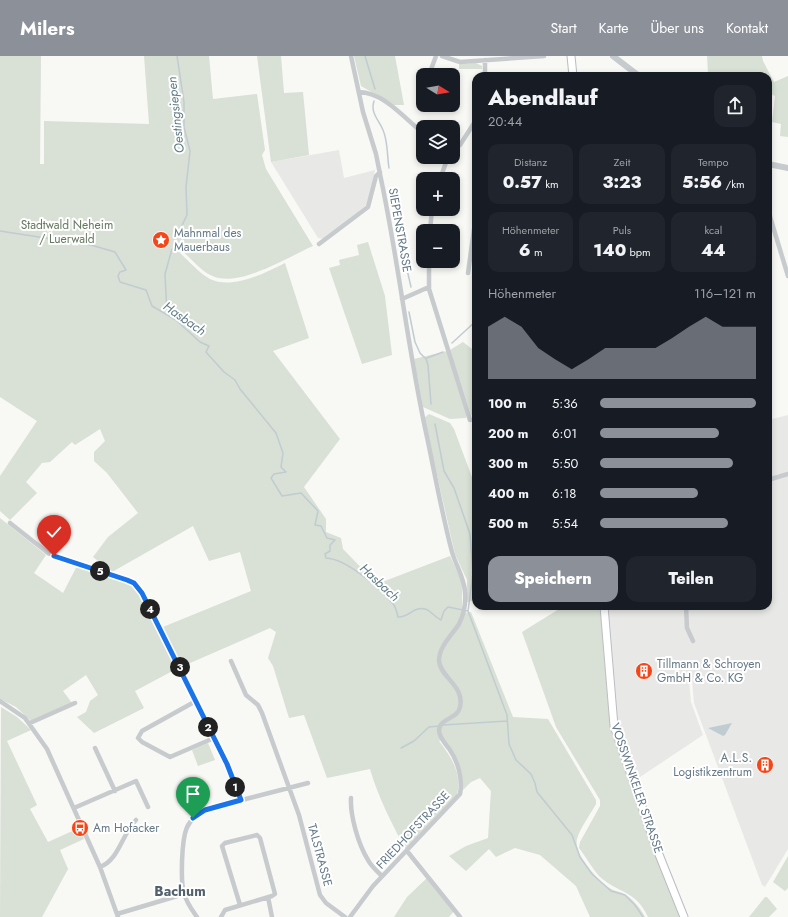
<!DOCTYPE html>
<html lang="de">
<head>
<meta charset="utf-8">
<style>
	:root { --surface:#171b24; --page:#20242c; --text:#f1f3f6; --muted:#9ea1a6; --accent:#8c9099 }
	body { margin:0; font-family:Jost,sans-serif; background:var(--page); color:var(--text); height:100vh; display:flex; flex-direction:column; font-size:15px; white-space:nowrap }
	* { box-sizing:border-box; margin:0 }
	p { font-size:13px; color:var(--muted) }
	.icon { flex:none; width:22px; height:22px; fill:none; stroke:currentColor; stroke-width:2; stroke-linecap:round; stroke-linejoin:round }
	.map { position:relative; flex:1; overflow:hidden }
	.details { position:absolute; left:472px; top:16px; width:300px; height:538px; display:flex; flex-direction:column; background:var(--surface); border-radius:12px; box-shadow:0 2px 6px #0003 }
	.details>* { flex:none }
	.needle { width:26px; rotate:101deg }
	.controls { position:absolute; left:416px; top:12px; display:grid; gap:8px }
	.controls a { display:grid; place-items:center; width:44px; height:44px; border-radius:8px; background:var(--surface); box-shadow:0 2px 6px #0003; font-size:20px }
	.pin { position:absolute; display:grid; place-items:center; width:34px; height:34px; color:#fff; margin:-41px -17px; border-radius:50% 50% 50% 0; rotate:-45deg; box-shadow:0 0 4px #0007 }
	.pin .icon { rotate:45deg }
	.km { position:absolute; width:20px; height:20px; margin:-10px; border-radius:50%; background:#222; color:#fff; font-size:11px; line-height:20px; text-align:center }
	.round { display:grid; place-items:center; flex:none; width:42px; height:42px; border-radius:12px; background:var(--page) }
	.overview { display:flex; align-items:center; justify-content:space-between; height:68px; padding:0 16px }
	h1 { font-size:22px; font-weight:800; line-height:30px }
	.figures { display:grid; grid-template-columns:repeat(3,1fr); gap:6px; height:68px; padding:4px 16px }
	.figures div { display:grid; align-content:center; border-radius:10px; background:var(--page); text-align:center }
	.figures b { font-size:17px; font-weight:800 }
	.figures small { font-size:11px; font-weight:400 }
	.figures p { font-size:11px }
	.chart { height:112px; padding:8px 16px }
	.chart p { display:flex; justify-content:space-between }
	.chart svg { width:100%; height:72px; margin-top:4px; fill:var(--accent); opacity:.7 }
	.button { display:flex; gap:8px; margin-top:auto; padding:8px 16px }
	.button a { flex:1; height:46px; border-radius:12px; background:var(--accent); color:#fff; font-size:16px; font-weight:800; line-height:46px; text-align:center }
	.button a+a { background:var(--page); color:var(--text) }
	ul { padding:0 16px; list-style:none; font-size:13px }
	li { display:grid; grid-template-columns:64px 48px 1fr; align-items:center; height:30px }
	li i { height:10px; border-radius:5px; background:var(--accent) }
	header { display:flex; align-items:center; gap:24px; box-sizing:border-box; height:56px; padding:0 20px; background:var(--accent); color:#fff }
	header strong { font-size:19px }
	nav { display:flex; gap:22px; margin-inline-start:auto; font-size:14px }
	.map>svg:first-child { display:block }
</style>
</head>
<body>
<header>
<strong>Milers</strong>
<nav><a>Start</a><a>Karte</a><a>Über uns</a><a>Kontakt</a></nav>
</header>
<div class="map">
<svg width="788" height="861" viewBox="0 0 788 861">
	<rect width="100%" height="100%" fill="#f8f8f4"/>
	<path fill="#e8e9e7" d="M339,94l5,28 31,-8 -3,15 -5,19 -3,3 -40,32 -6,-1 -47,-76z
		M788,359v434l-23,38 -3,-2 -68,-182 -2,-23 -3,1 2,21 12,33 -66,44 -21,-54 -8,-119h160v-186z"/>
	<path fill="#d9e0d5" d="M0,0h41l-1,108h4v-43l105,3 -5,-68h65l4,43 44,-5 8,56 -3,5 4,14 47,77c-25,11 -71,40 -98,31 -13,-4 -24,-19 -34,-27l-1,3c9,8 19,20 30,26 22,11 55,-6 75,-16l24,75 -36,13 67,88 -36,48 22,32v13l15,6 2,11 34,35 73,-28 12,26v31l9,-1 42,105 35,2 48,81v4c-6,11 -16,24 -19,35 -4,15 20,40 31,48 5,4 11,4 16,7 9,5 17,15 21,23h-55l-14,-31 -36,-31 -25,-7 -19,9 -7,-8 -23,22 -17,-15 17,-10 22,-8 3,-47 -11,-13 -9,4 -8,8c1,-20 -7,-37 -20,-51l-4,2c13,17 23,32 18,54l-51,55c-14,-26 -28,-53 -36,-81l-43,9 -23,-63 -15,3 -16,-52 -5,-8 8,-26 -6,-4 -89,39 -18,-40 88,-36 -11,-39 -31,9 -16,-35 -81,46 -19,-15 15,-20 30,-24 -31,-40 -13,-12v-9l11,-11 -5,-12 -25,16 -3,-3 -22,20 -8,1 -16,19 11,11 -27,27 -10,-9v-35l37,-55 -37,-24z
		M257,0h24l3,37 19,-1 6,63 -38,7z
		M354,0h41l9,49h-10l-33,-19z
		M707,0h55l1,5 11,21 14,-6v61l-8,-1 1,-12 -9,-2 3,-26 -7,-3v-17h-81v-3l21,1z
		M476,7l6,3v3h-23v-5z
		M368,186l17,54 7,59 -30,9 -33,-96 11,-3 -1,-5 20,-5 -2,-10z
		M463,286l9,7 4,-2v70l-5,-2 -21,-65z
		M447,295l20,64 -1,3 -16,1 -27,-12 -9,-48z
		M429,358l21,9 4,6 22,59v106l-4,7 -5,1v-22l-12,-26 -31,-136z
		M0,462l46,37 -12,18 29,20 14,-27 57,20 7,9 37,73 -43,23 9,17 -50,25 -17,-16 9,-5 4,-11 8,-6 -12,-20 -23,16 9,12 -41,18 -15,-14 -16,-8z
		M564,550h36l10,121 70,190h-32c-13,-28 -30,-23 -49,-41 -7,-8 -13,-19 -20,-28l1,-6 20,-36v-6l-44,-73 -34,-95z
		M1,651l16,10 14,13 -24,11 30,64 -7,4 18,33 31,-14 5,11 -24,11 8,19 -26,48h-42z
		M208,687l7,17 -17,6 -6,-16z
		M788,800v32l-3,3 -12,-9z
		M427,822l27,33 -5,6h-55l13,-20z
		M765,841h2l10,12 -8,8h-20z"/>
	<path fill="#c0ccd1" d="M732,667l-7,12 -2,1 -15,-8z"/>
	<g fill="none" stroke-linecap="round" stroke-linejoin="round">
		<path stroke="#c0ccd1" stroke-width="1.5" d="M365,0l10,33
			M374,45c-4,12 5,19 9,29 5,11 4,26 6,38
			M392,134l8,49 11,48
			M0,175l91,14 24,7 11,18 -6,2 -2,4 2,6 26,8 6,16 24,14 24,22 9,4 -3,6 18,20 11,8 5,9 36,44 7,20 -2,14 5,5 -12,2 -3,4 11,18 19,-3 17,18 -3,14 6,1 6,12 8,2 -5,5v6l-5,3 1,4c21,1 55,31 68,47 2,3 3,8 4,12 10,1 16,-11 27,-8 5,1 10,8 16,11l3,-9 4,-4 20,4
			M174,186l13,-27 -1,-28 4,-36 -6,-24v-25l-7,-46
			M409,256l6,30 5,11 6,6 2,6 3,39
			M167,258l-2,-40 7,-25
			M452,287l24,-22
			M427,302l16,-6
			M435,368l9,47 10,17 16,46 3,39 -5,38 39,104 2,29 7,16 15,14 4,9 2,9 35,43 8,22 12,17 19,17 14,4 10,10 8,12
			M443,669l64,-4
			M401,692l13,-7 15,-14 11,-1"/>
		<g stroke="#babec2" stroke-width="9">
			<path id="primary" d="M571,0l2,20
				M604,550l10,120 42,121 28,70"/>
		</g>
		<path stroke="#c7cbce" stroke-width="4.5" d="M442,0l18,6 84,-6
			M429,19l7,-19
			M485,20v-16
			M359,36c26,1 45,26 64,41
			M425,52l1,-3
			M453,94l7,-5 16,-25
			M440,123l8,-22
			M768,154l20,66
			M430,175l2,-22
			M319,188l49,-37 8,-31 4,-4
			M429,205v28l41,131
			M468,217l8,-58
			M402,243l27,-12
			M768,424l20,-6
			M10,467l38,30 79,27 12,8 88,176 14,37
			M686,550l1,22 6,13
			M231,605l15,34 12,10 4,8 37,102 21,80 6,8 19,14
			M0,645l25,17 22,31 53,118 18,50
			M196,645l-54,30 -4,7 4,4 28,15 44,-19
			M30,667l45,-20
			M95,692l20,43
			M351,742c-1,17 7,46 17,62 3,6 9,11 14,16
			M74,752l62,-27 12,26
			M407,795l53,66
			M100,811c19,-7 22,-33 36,-47
			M268,841l4,20
			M117,858l67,-20
			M197,861c-5,-7 -11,-15 -13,-24 -3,-10 -2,-20 -2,-31 1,-25 1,-45 29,-54l97,-25
			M221,861l4,-7 47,-14 3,-2 -15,-56 -3,-3 -32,8 -3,3 18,59
			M350,861l23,-31 87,-92c3,-15 -2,-32 -10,-44 -4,-6 -11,-12 -11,-20 1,-12 19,-11 21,-23 5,-21 -20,-30 -21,-46 0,-15 13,-26 20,-37 5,-10 7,-21 6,-32 -1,-15 -9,-26 -13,-40 -10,-38 -17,-77 -25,-115 -19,-86 -28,-173 -46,-258l-5,-25 -13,-42 -12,-56"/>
		<path stroke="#c7cbce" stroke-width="6" d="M613,0l26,20
			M768,108l20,4"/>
		<use href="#primary" stroke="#fff" stroke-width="7"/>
	</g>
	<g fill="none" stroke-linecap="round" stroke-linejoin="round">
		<g stroke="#fff" stroke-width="8">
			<path id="route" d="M54,500l73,24 7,3 8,10 85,171 14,36 -36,10 -12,8"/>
		</g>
		<use href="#route" stroke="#1a73e8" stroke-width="5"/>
	</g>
	<defs>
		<g id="sight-disc" transform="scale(0.9)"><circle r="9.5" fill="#f34619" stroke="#fff"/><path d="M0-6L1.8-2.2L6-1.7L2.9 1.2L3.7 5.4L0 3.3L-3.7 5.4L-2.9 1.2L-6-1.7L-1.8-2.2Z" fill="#fff"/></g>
		<g id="building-disc" transform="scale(0.9)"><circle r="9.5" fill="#f34619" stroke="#fff"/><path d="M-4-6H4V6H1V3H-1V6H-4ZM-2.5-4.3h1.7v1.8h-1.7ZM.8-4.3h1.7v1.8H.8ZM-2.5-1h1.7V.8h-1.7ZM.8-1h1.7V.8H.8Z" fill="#fff"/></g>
		<g id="bus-disc" transform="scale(0.9)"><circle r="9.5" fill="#f34619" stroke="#fff"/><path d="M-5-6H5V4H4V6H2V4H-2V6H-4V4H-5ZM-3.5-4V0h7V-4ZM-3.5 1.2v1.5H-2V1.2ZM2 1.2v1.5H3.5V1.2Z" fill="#fff"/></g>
	</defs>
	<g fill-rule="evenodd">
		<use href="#sight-disc" x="161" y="184"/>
		<use href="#building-disc" x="644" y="615"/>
		<use href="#building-disc" x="765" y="709"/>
		<use href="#bus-disc" x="80" y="772"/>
	</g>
	<g text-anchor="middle" stroke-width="4" stroke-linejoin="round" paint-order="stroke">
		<g font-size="12" fill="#65795f" stroke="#fff">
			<text x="67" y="173">Stadtwald Neheim<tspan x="67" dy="14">/ Luerwald</tspan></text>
		</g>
		<g font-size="12" fill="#647988" stroke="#fff">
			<text transform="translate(400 174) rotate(80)" y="4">SIEPENSTRASSE</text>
			<text transform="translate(637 732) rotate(71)" y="4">VOSSWINKELER STRASSE</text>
			<text transform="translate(413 774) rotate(-47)" y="4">FRIEDHOFSTRASSE</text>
			<text transform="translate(320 799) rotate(75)" y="4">TALSTRASSE</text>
		</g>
		<g font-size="12" fill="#647988" stroke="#fff" text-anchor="start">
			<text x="174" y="181">Mahnmal des<tspan x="174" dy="14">Mauerbaus</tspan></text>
			<text x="657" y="612">Tillmann &amp; Schroyen<tspan x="657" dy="14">GmbH &amp; Co. KG</tspan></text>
			<text x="752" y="706" text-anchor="end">A.L.S.<tspan x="752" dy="14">Logistikzentrum</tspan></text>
			<text x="93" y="776">Am Hofacker</text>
		</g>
		<g font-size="13" font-style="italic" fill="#5f7b84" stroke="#fff">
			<text transform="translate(175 59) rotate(-96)" y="5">Oestingsiepen</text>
			<text transform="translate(185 262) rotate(35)" y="5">Hasbach</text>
			<text transform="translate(380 526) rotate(43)" y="5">Hasbach</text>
		</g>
		<g font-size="14" font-weight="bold" fill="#52616c" stroke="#fff">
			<text x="180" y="840">Bachum</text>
		</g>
	</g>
</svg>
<div class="controls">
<a><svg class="needle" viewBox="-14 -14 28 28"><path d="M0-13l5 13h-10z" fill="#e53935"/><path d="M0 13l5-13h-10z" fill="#9ea1a6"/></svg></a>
<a><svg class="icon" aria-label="layers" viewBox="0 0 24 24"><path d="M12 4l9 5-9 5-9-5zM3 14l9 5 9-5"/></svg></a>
<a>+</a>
<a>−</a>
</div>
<div class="pin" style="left:193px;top:762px;background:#1e9e55"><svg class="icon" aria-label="arrive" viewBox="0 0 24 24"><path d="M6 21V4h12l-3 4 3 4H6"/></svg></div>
<div class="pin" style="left:54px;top:500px;background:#d93025"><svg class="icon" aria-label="check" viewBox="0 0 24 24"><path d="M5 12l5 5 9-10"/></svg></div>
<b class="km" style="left:235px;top:731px">1</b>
<b class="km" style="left:208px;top:671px">2</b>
<b class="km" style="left:180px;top:611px">3</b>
<b class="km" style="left:150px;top:553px">4</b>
<b class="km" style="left:100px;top:515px">5</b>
<section class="details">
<div class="overview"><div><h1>Abendlauf</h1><p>20:44</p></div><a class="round"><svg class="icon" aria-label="share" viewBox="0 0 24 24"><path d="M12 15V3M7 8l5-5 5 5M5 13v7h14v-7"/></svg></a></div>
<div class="figures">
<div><p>Distanz</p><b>0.57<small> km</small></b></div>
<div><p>Zeit</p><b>3:23</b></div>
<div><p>Tempo</p><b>5:56<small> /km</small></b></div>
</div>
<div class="figures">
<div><p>Höhenmeter</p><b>6<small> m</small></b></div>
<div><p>Puls</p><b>140<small> bpm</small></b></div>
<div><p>kcal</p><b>44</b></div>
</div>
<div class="chart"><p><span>Höhenmeter</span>116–121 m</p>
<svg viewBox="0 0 160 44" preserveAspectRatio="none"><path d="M0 44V12L10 6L20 12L30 25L40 32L50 38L60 32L70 25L80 25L90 25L100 25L110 19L120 12L130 6L140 12L150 12L160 12V44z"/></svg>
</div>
<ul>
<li><b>100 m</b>5:36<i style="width:100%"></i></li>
<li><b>200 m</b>6:01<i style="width:76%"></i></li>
<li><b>300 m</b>5:50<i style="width:85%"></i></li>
<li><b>400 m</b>6:18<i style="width:63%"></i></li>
<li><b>500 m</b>5:54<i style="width:82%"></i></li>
</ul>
<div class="button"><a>Speichern</a><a>Teilen</a></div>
</section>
</div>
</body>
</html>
